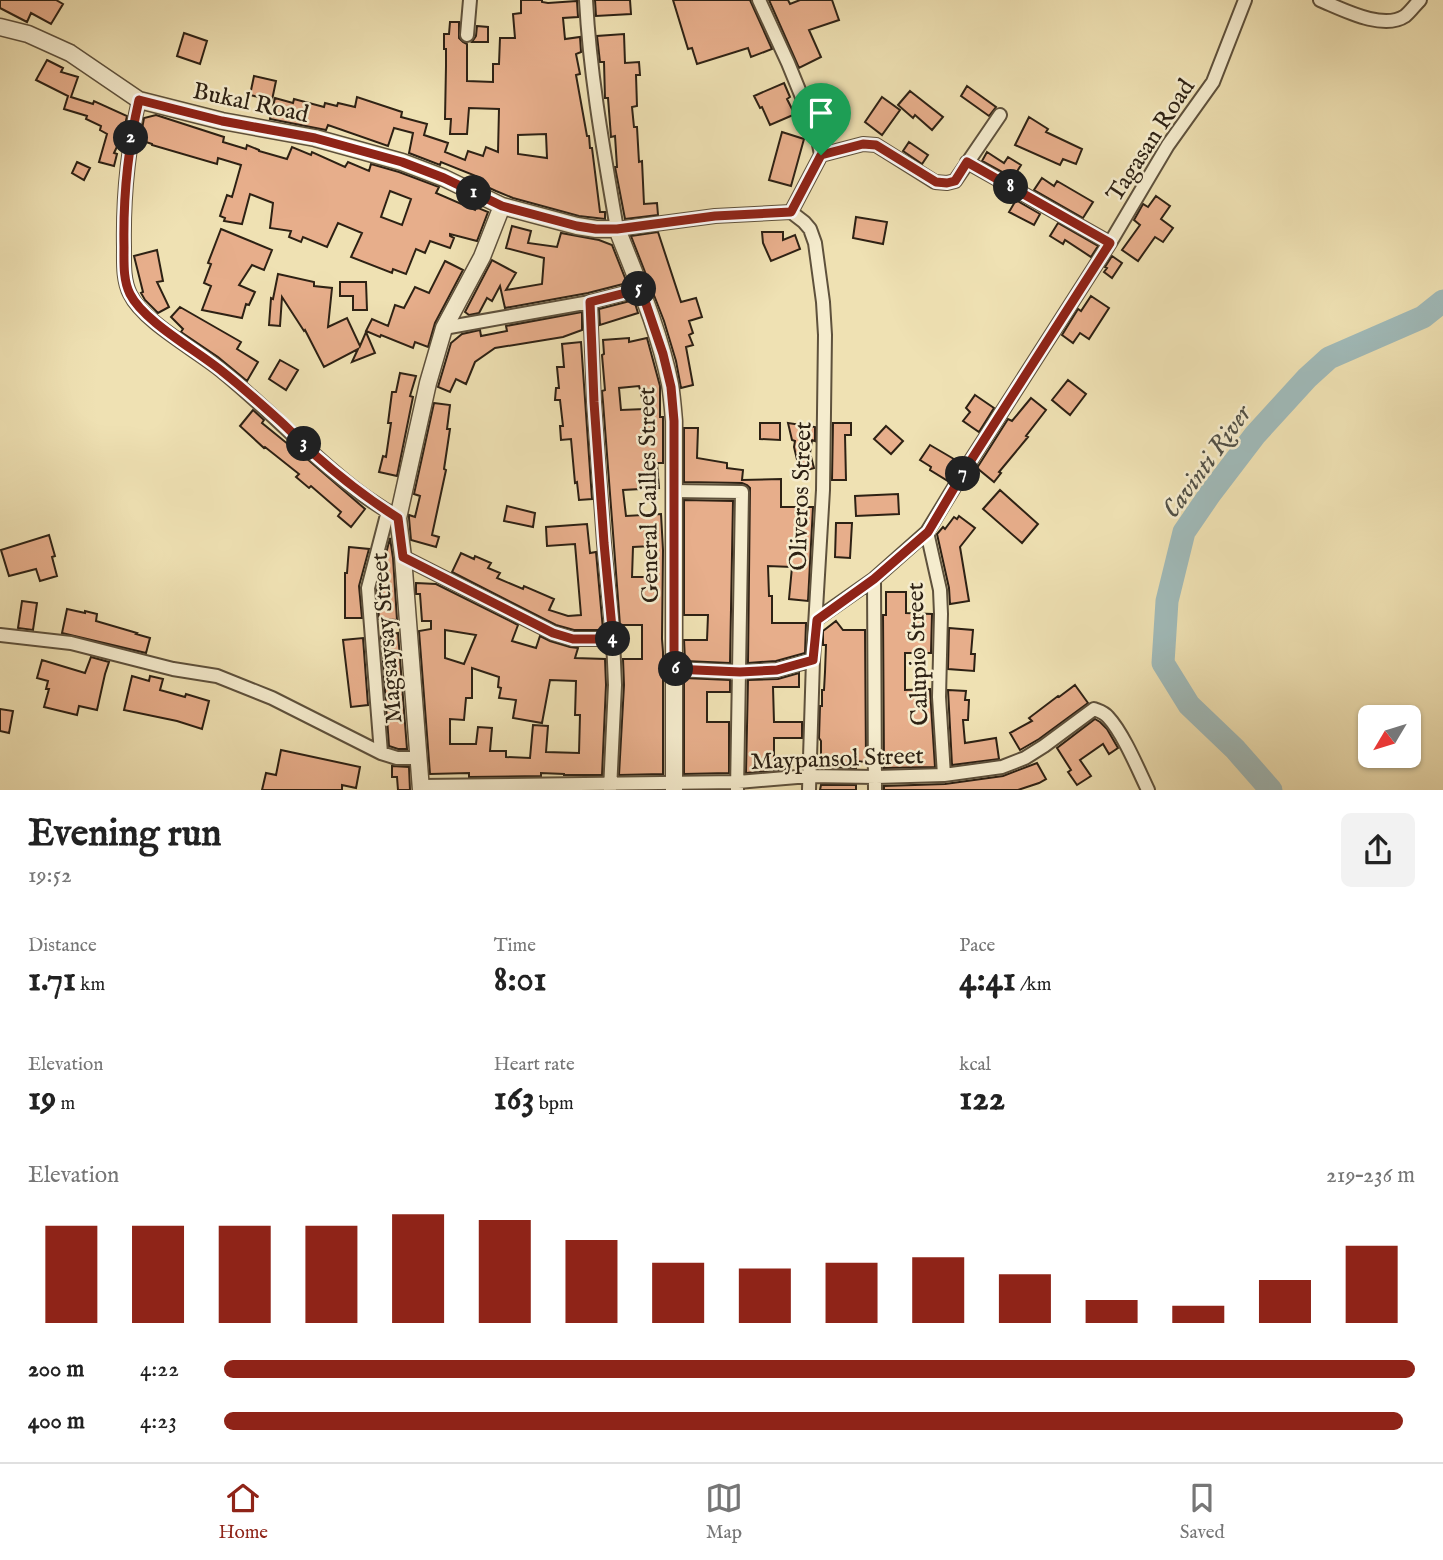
<!DOCTYPE html>
<html lang="en">
<head>
<meta charset="utf-8">
<style>
	:root { --surface:#fff; --page:#f2f2f2; --text:#222; --muted:#767676; --line:#e0e0e0; --accent:#8f2418 }
	body { margin:0; font-family:"IM FELL English",serif; background:var(--page); color:var(--text); height:100vh; display:flex; flex-direction:column; font-size:26px; white-space:nowrap }
	* { box-sizing:border-box; margin:0 }
	p { font-size:23px; color:var(--muted) }
	.icon { flex:none; width:38px; height:38px; fill:none; stroke:currentColor; stroke-width:2; stroke-linecap:round; stroke-linejoin:round }
	.map { position:relative; height:790px; overflow:hidden }
	.panel { display:flex; flex-direction:column; background:var(--surface); flex:1 }
	.panel>* { flex:none }
	.needle { width:46px; rotate:232deg }
	.controls { position:absolute; left:1358px; top:705px; display:grid; gap:14px }
	.controls a { display:grid; place-items:center; width:63px; height:63px; border-radius:10px; background:var(--surface); box-shadow:0 2px 5px #0004; font-size:35px }
	.pin { position:absolute; display:grid; place-items:center; width:60px; height:60px; color:#fff; margin:-72px -30px; border-radius:50% 50% 50% 0; rotate:-45deg; box-shadow:0 0 7px #0007 }
	.pin .icon { rotate:45deg }
	.km { position:absolute; width:35px; height:35px; margin:-18px; border-radius:50%; background:#222; color:#fff; font-size:19px; line-height:35px; text-align:center }
	.round { display:grid; place-items:center; flex:none; width:74px; height:74px; border-radius:10px; background:var(--page) }
	.headline { display:flex; align-items:center; justify-content:space-between; height:119px; padding:0 28px }
	h1 { font-size:38px; font-weight:700; line-height:52px }
	.stats { display:grid; grid-template-columns:repeat(3,1fr); gap:10px; height:119px; padding:7px 28px }
	.stats div { display:grid; align-content:center }
	.stats b { font-size:35px; font-weight:700 }
	.stats small { font-size:19px; font-weight:400 }
	.stats p { font-size:19px }
	.chart { height:196px; padding:14px 28px }
	.chart p { display:flex; justify-content:space-between }
	.chart svg { width:100%; height:126px; margin-top:7px; stroke:var(--accent); stroke-width:6 }
	ul { padding:0 28px; list-style:none; font-size:23px }
	li { display:grid; grid-template-columns:112px 84px 1fr; align-items:center; height:52px }
	li i { height:18px; border-radius:9px; background:var(--accent) }
	.tab-bar { display:flex; justify-content:space-around; align-items:center; height:98px; border-top:2px solid var(--line); background:var(--surface); font-size:19px; color:var(--muted) }
	.tab-bar a { display:grid; justify-items:center; gap:4px }
	.tab-bar .on { color:var(--accent) }
	.map>svg:first-child { display:block }
</style>
</head>
<body>
<div class="map">
<svg width="1443" height="790" viewBox="0 0 1443 790">
	<rect width="100%" height="100%" fill="#efe1b3"/>
	<filter id="stains"><feTurbulence type="fractalNoise" baseFrequency=".00286" numOctaves="4"/><feColorMatrix values="0 0 0 0 .2 0 0 0 0 .09 0 0 0 0 .02 0 0 0 .5 -.17"/></filter>
	<radialGradient id="worn" r=".72"><stop offset=".6" stop-color="#630" stop-opacity="0"/><stop offset="1" stop-color="#630" stop-opacity=".3"/></radialGradient>
	<g fill="none" stroke-linecap="round" stroke-linejoin="round">
		<path stroke="#a0bab9" stroke-width="23" d="M1271,790l-36,-41 -46,-44 -26,-42 4,-62 17,-69 26,-38 45,-59 52,-57 22,-20 94,-41 20,-16"/>
	</g>
	<path fill="#e7ae8b" stroke="#2d2114" stroke-width="2" fill-rule="evenodd" d="M0,0h56l7,4 -12,20 -20,-11 -4,9 -27,-14z
		M521,0h21v2l6,1 29,-2 1,16 -15,1 2,21 15,-2 1,15 -5,2 4,20 -4,1 11,61h2l1,12h2l8,64h5v7l-26,-3 -66,-18 -17,-7 -22,-10 2,-5 -35,-14 -1,3 -31,-12 4,-20 -19,-5 -6,18 -60,-21 -2,5 -56,-11 5,-21 18,5 1,-4 30,8 1,-4 12,3 1,-3 17,4 2,-10 45,15 -1,5 26,7 -3,11 24,8 -3,9 20,8 3,-9 15,5 3,-9 12,5 1,-43 -30,-1 -2,26h-17l1,-15h-6l1,-53v-17h-2v-15h5l1,-12h9v16l4,4 4,2v37l26,1v-18h6l1,-26h15l-2,-24 8,-1zM546,134l1,24 -29,-4v-19z
		M595,0h35l1,14 -35,2z
		M673,0h77l22,49 -21,8 -3,-9 -51,16 -5,-16 -4,1z
		M769,0h19l2,4 10,-4h32l7,20 -30,10 12,27 -22,11z
		M477,26l11,1v15h-16l4,-6z
		M184,33l23,8 -7,23 -23,-8z
		M624,34l1,29 14,-1 1,13h-4l1,31 -5,1 2,20h3l2,35 3,-1 2,43 13,-1 1,12 -33,4 -10,-52h2l-2,-31 -4,1 -3,-39h-3l-1,-36h-4l-3,-26z
		M47,60l16,8 -2,4 17,5 -7,20 22,7 1,-3 33,15 -4,18 -9,19 3,1 -3,12 -15,-4 8,-28 -7,-4 1,-4 -15,-7 1,-3 -23,-7 4,-13 -32,-16z
		M254,76l22,5 -4,19 -22,-5z
		M784,83l6,14 -3,2 6,12v4l-23,10 -8,-18 -2,1 -6,-12z
		M967,86l29,21 -7,9 -28,-20z
		M910,91l33,26 -11,13 -17,-15 -2,3 -15,-13z
		M882,97l18,13 -18,25 -17,-13z
		M156,115l68,22 -1,5 23,7 1,-4 12,5v1l28,8 5,-12 19,8 1,-3 33,15 3,-5 21,9 2,-7 28,8 40,15 -3,6 39,17 1,-3 12,5 -11,29 -27,-7v2l4,2 -4,10 -20,-7 -5,12 -9,-4 -10,25 -13,-5 -1,4 -41,-16 11,-24 -24,-10 -11,24 -24,-10 -2,5 -12,-5 2,-6 -21,-3 3,-25 -23,-9 -8,30 -18,-3 1,-3 -5,-2 7,-21 5,2 9,-32 -23,-7 -1,6 -65,-19v-1l-12,-4 4,-22zM390,191l21,8 -9,26 -21,-8z
		M1029,117l19,12 -2,3 36,17 -6,15 -13,-5 -3,6 -45,-20z
		M782,132l22,7 -13,47 -22,-6z
		M909,142l19,13 -6,9 -19,-13z
		M987,152l17,11 4,-6 13,8 -8,13 -31,-17z
		M77,162l13,6 -6,12 -12,-7z
		M1042,178l12,8 3,-5 36,21 -10,16 -49,-28z
		M1156,196l14,10 -9,13 12,9 -10,14 -8,-5 -17,24 -16,-11 18,-25 -6,-5 9,-16 5,3z
		M1016,200l24,14 -6,11 -25,-13z
		M856,217l31,5 -4,22 -30,-6z
		M1058,223l40,23 -7,11 -26,-17 -2,4 -13,-8z
		M512,226l19,5 -3,12 29,4 4,-14 38,7 13,5 15,38 -39,10 -83,15 -5,-22 -8,15 -5,-3 -8,15 -10,2 -4,-3 27,-52 24,13 -10,17 36,-6 2,-26 -38,-10z
		M221,229l51,21 -8,20 -12,-5 -13,20 16,7 -6,13 -3,-1 -4,14 -40,-8 9,-24 -7,-3 7,-19 -3,-1z
		M658,232l23,70 15,-4 6,19 -13,4 4,12 -4,2 4,10 -7,2 7,38 -12,3 -5,-27 -12,-40 -33,-85z
		M762,232h21v8l12,-5 5,14 -29,12 -8,-18z
		M157,250l6,31 -6,1 12,25 -11,6 -13,-13 -4,-7 2,-1 -9,-36z
		M1112,256l10,7 -10,15 -8,-6 3,-4 -2,-1z
		M445,261l18,9 -28,53 -7,24 -13,-5 -2,6 -32,-13 -1,2 -14,-6 6,-12 16,7 7,-21 9,3 11,-21 14,6z
		M278,274l36,8v4l18,2 -4,39 19,-9 13,28 6,-14 9,21 -23,9 6,-13 -34,18 -19,-37 -1,1 -22,-34 -2,29 -11,-1 2,-27 2,1z
		M340,282h26l1,28h-14v-14h-13z
		M1091,296l18,12 -20,31 -9,-6 -7,10 -11,-8 16,-26 3,2z
		M634,300l4,13 -38,12 -1,-16z
		M180,307l61,35 -4,7 21,13 -11,19 -29,-24 -37,-25 2,-3 -12,-12z
		M582,312v18l-19,7 -68,11 -20,14 -9,22 -10,-5 -6,13 -12,-5 13,-44 11,-9 18,-4 1,6 26,-5 -1,-5z
		M629,338v4l18,-4 13,48v31h3v46h-6l2,25 -36,2 3,26 35,-2 2,36 -1,89 1,13v122l-44,1 5,-90 -1,-26h19v-34h-22l-17,-223 -1,-11 3,-1 -3,-35 2,-1 -1,-14zM639,386l6,23 -24,1 -2,-22zM652,546l2,31h-22l1,-30z
		M581,342l11,157 -13,1 -2,-18 -2,1 -4,-44 -10,1 -1,-14h3l-3,-26h-5l1,-12h3l-2,-21h7l-2,-23z
		M280,360l18,10 -12,20 -17,-11z
		M400,373l16,3 -6,20 3,1 -16,79 -18,-4 4,-16 3,1 5,-34h-3l4,-31h4z
		M1068,380l18,14 -16,21 -18,-15z
		M975,395l19,13 -15,24 -16,-11 7,-9 -4,-4z
		M1031,398l15,12 -20,26 2,1 -29,35 2,1 -7,9 -17,-14 31,-49 4,2z
		M434,403l16,2 -3,24h3l-6,40 2,1 -14,65 7,2 -3,10 -25,-7 -2,-22v-3l6,2 5,-21 -6,-2z
		M253,410l11,10 -2,3 27,22 1,-1 75,65 -14,18 -13,-11 3,-4 -30,-26 -2,2 -13,-11 3,-3 -34,-27 -1,1 -24,-22z
		M760,423h20v17l-20,-1z
		M788,423l27,4v14l-3,-1 -2,13 4,15 -14,4 -6,-25 1,-6 -3,-1z
		M833,423h18v12h-6l1,45h-14z
		M886,426l17,15 -12,13 -17,-15z
		M684,428h14l-1,30 30,5v5l16,2 -1,10 39,-1v28h32l-5,94 -19,-2 3,-32 -24,-1 1,30h3v27h34l-1,30 -29,8 -28,2 2,-175 -3,-3 -5,-2 -58,-1z
		M930,445l29,17 -11,19 -18,-11 1,-3 -11,-7z
		M1000,490l38,34 -16,19 -39,-34z
		M898,494l1,20 -43,2 -1,-20z
		M684,500l49,1 -3,162 -45,-2 -1,-21h23l1,-25h-24z
		M507,506l28,7 -2,14 -29,-6z
		M959,516l16,12 -15,19 9,54 -19,3 -1,-16 -12,-54 6,-7 2,2 9,-12 3,2z
		M836,523h16l-2,35 -15,-1z
		M587,524l3,29 6,-1 7,78h-29l-18,-5 -104,-53 9,-19 13,6 1,-3 16,7 -3,5 12,5 -3,5 26,11 1,-3 30,13 -5,11 19,6 13,-1 -6,-71 -28,2 -1,-19z
		M49,535l6,21 -3,1 5,19 -17,5 -4,-12 -27,7 -8,-26z
		M390,538l3,20 4,62 -18,-1 -2,-30z
		M349,547l20,2 -10,37 3,32h-17v-45h2z
		M416,583l20,1 82,41 -6,16 24,7 4,-12 10,5 20,6 8,1 -3,10 30,1 1,26 -4,90h-38v-1l-23,-1v3l-72,1v-4l-39,1 -11,-143 12,-2v-8h-9l-2,-27h-4zM445,630l31,5 -12,29 -19,-6zM472,668l27,9 -1,10 3,1 -2,10 17,2 -3,18 29,5 8,-43 26,1 -1,34h5l-1,38 -33,-1 2,-26 -15,-1 -3,33 -24,-1v-6h-16l2,-23 -14,-1 -2,17h-26v-25l14,1 2,-22h6z
		M886,592h20v21l26,1 -1,39h-26v37l25,-1 5,78 -51,1 -1,-153h3z
		M22,601l15,2 -4,27 -15,-2z
		M67,609l18,4v-2l12,3 -1,7 41,12 -1,1 14,4 -4,15 -84,-20z
		M836,621l7,9h22l1,132 -10,-1v7l-35,-1v-26l-2,-3 1,-32h2v-16h2l1,-18 1,-27h-3v-14z
		M949,628l24,2 -2,24h4l-1,17 -26,-2z
		M398,633l9,116h-9l-9,-3 -8,-110z
		M363,638l5,67 -17,2 -8,-67z
		M91,657l18,5 -4,12 -8,36 -18,-4 -2,9 -33,-8 5,-18h-3l2,-8 -11,-3 5,-18 43,13z
		M799,673v14h-26l1,35h28v16h-28v21h12v10l-40,4 2,-93 30,-1z
		M132,676l17,5 1,-5 13,3 -3,11 25,7 1,-3 23,7 -7,28 -25,-8 -53,-11z
		M684,678l46,2v12h-23v30h22v51l-45,1z
		M1075,685l13,18 -49,36 -19,11 -10,-17 22,-12 -3,-3 29,-22 1,1z
		M948,690l18,1 -1,9h4l-1,20h-5l2,23 31,-5 3,21 -47,6z
		M0,709l13,2 -4,22 -9,-2z
		M1095,719l5,3 7,7 11,19 -9,6 -6,-10 -23,16 11,16 -14,9 -9,-13 3,-2 -14,-22z
		M281,750l79,17 -4,21 -14,-3v5h-80l4,-17 10,2z
		M1037,763l9,16 -7,4 -21,7h-134v-4l61,-2 58,-8z
		M392,766l17,1 1,23h-12l-1,-13h-5z
		M821,785h35v5h-36z"/>
	<g fill="none" stroke-linecap="round" stroke-linejoin="round">
		<g stroke="#5e513c" stroke-width="16">
			<path id="minor" d="M586,0c4,77 18,153 31,229l98,-13 76,-4
				M759,0l29,63 29,71 4,21 -30,57
				M1320,0c22,9 63,31 85,16 5,-4 10,-11 15,-16
				M467,35l3,-35
				M139,100c-11,48 -16,97 -15,147 0,16 -1,33 6,47 13,28 68,57 93,78 48,39 90,86 140,123 11,8 23,15 35,23
				M821,155l42,-11 13,1 59,37 12,1 8,-2 45,-66
				M967,162l143,81
				M791,212l13,10 6,7 5,14 8,59 2,33 -2,155 -10,170 -4,130
				M590,302l4,100 10,141 9,96 2,46 -5,105
				M444,328l146,-26 51,-13
				M674,491l68,1 -5,298
				M927,532l13,58 1,24 -2,83 5,78
				M403,557l150,76 20,6h40
				M874,579l1,211
				M817,619l57,-40 53,-47 39,-64 144,-225 58,-98 45,-63 32,-82
				M0,635l71,8 102,26 44,7 55,22 109,55 16,5h22
				M674,669l66,3 37,-2 36,-10
				M381,753l-13,-165 20,-77
				M421,786l317,-4 71,-6 67,1 68,-2 58,-8 23,-9 19,-12 50,-37c5,2 10,3 14,8 15,16 30,52 40,73"/>
		</g>
		<g stroke="#5e513c" stroke-width="19">
			<path id="tertiary" d="M0,27l28,7 42,19 69,47 83,21 93,17 87,24 42,16 58,28 75,20 19,3h21c20,51 42,101 53,155 2,12 3,25 4,37v369
				M421,790l-18,-233 -5,-39 30,-135 16,-55 38,-71 20,-51"/>
		</g>
		<use href="#minor" stroke="#f5ecce" stroke-width="12"/>
		<use href="#tertiary" stroke="#f5ecce" stroke-width="16"/>
	</g>
	<g fill="none" stroke-linecap="round" stroke-linejoin="round">
		<g stroke="#fff" stroke-width="14">
			<path id="route" d="M139,100l83,21 93,17 87,24 42,16 58,28 75,20 19,3h21l98,-13 76,-4 30,-57 42,-11 13,1 60,37 11,1 8,-2 12,-19 143,81 -144,225 -38,64 -54,47 -57,41 -4,40 -36,10 -37,2 -66,-3v-248l-3,-34 -8,-33 -22,-65 -51,13 4,100 10,141 9,96h-40l-20,-6 -150,-76 -5,-39c-30,-19 -57,-40 -84,-64 -12,-11 -23,-23 -34,-33 -19,-17 -38,-34 -57,-49 -25,-21 -79,-50 -93,-78 -7,-14 -6,-31 -6,-47 -1,-50 4,-99 15,-147z"/>
		</g>
		<use href="#route" stroke="#8f2418" stroke-width="9"/>
	</g>
	<g text-anchor="middle" stroke-width="5" stroke-linejoin="round" paint-order="stroke">
		<g font-size="24" fill="#2d2114" stroke="#f5ecce">
			<text transform="translate(251 102) rotate(12)" y="8">Bukal Road</text>
			<text transform="translate(1150 140) rotate(-57)" y="8">Tagasan Road</text>
			<text transform="translate(648 495) rotate(-91)" y="8">General Cailles Street</text>
			<text transform="translate(800 496) rotate(-88)" y="8">Oliveros Street</text>
			<text transform="translate(386 638) rotate(-95)" y="8">Magsaysay Street</text>
			<text transform="translate(917 654) rotate(-92)" y="8">Calupio Street</text>
			<text transform="translate(837 758) rotate(-2)" y="8">Maypansol Street</text>
		</g>
		<g font-size="26" font-style="italic" fill="#504f46" stroke="#f5ecce">
			<text transform="translate(1206 461) rotate(-54)" y="9">Cavinti River</text>
		</g>
	</g>
	<rect width="100%" height="100%" filter="url(#stains)"/>
	<rect width="100%" height="100%" fill="url(#worn)"/>
</svg>
<div class="controls">
<a><svg class="needle" viewBox="-14 -14 28 28"><path d="M0-13l5 13h-10z" fill="#e53935"/><path d="M0 13l5-13h-10z" fill="#767676"/></svg></a>
</div>
<div class="pin" style="left:821px;top:155px;background:#1e9e55"><svg class="icon" aria-label="arrive" viewBox="0 0 24 24"><path d="M6 21V4h12l-3 4 3 4H6"/></svg></div>
<b class="km" style="left:474px;top:193px">1</b>
<b class="km" style="left:131px;top:138px">2</b>
<b class="km" style="left:304px;top:444px">3</b>
<b class="km" style="left:613px;top:639px">4</b>
<b class="km" style="left:639px;top:289px">5</b>
<b class="km" style="left:676px;top:669px">6</b>
<b class="km" style="left:963px;top:474px">7</b>
<b class="km" style="left:1011px;top:187px">8</b>
</div>
<section class="panel">
<div class="headline"><div><h1>Evening run</h1><p>19:52</p></div><a class="round"><svg class="icon" aria-label="share" viewBox="0 0 24 24"><path d="M12 15V3M7 8l5-5 5 5M5 13v7h14v-7"/></svg></a></div>
<div class="stats">
<div><p>Distance</p><b>1.71<small> km</small></b></div>
<div><p>Time</p><b>8:01</b></div>
<div><p>Pace</p><b>4:41<small> /km</small></b></div>
</div>
<div class="stats">
<div><p>Elevation</p><b>19<small> m</small></b></div>
<div><p>Heart rate</p><b>163<small> bpm</small></b></div>
<div><p>kcal</p><b>122</b></div>
</div>
<div class="chart"><p><span>Elevation</span>219–236 m</p>
<svg viewBox="0 0 160 44" preserveAspectRatio="none"><path d="M5 44V10M15 44V10M25 44V10M35 44V10M45 44V6M55 44V8M65 44V15M75 44V23M85 44V25M95 44V23M105 44V21M115 44V27M125 44V36M135 44V38M145 44V29M155 44V17"/></svg>
</div>
<ul>
<li><b>200 m</b>4:22<i style="width:100%"></i></li>
<li><b>400 m</b>4:23<i style="width:99%"></i></li>
</ul>
</section>
<nav class="tab-bar">
<a class="on"><svg class="icon" aria-label="home" viewBox="0 0 24 24"><path d="M3 11l9-7 9 7M6 9v11h12V9"/></svg>Home</a>
<a><svg class="icon" aria-label="map" viewBox="0 0 24 24"><path d="M3 6l6-2 6 2 6-2v14l-6 2-6-2-6 2zM9 4v14M15 6v14"/></svg>Map</a>
<a><svg class="icon" aria-label="saved" viewBox="0 0 24 24"><path d="M7 4h10v16l-5-4-5 4z"/></svg>Saved</a>
</nav>
</body>
</html>
